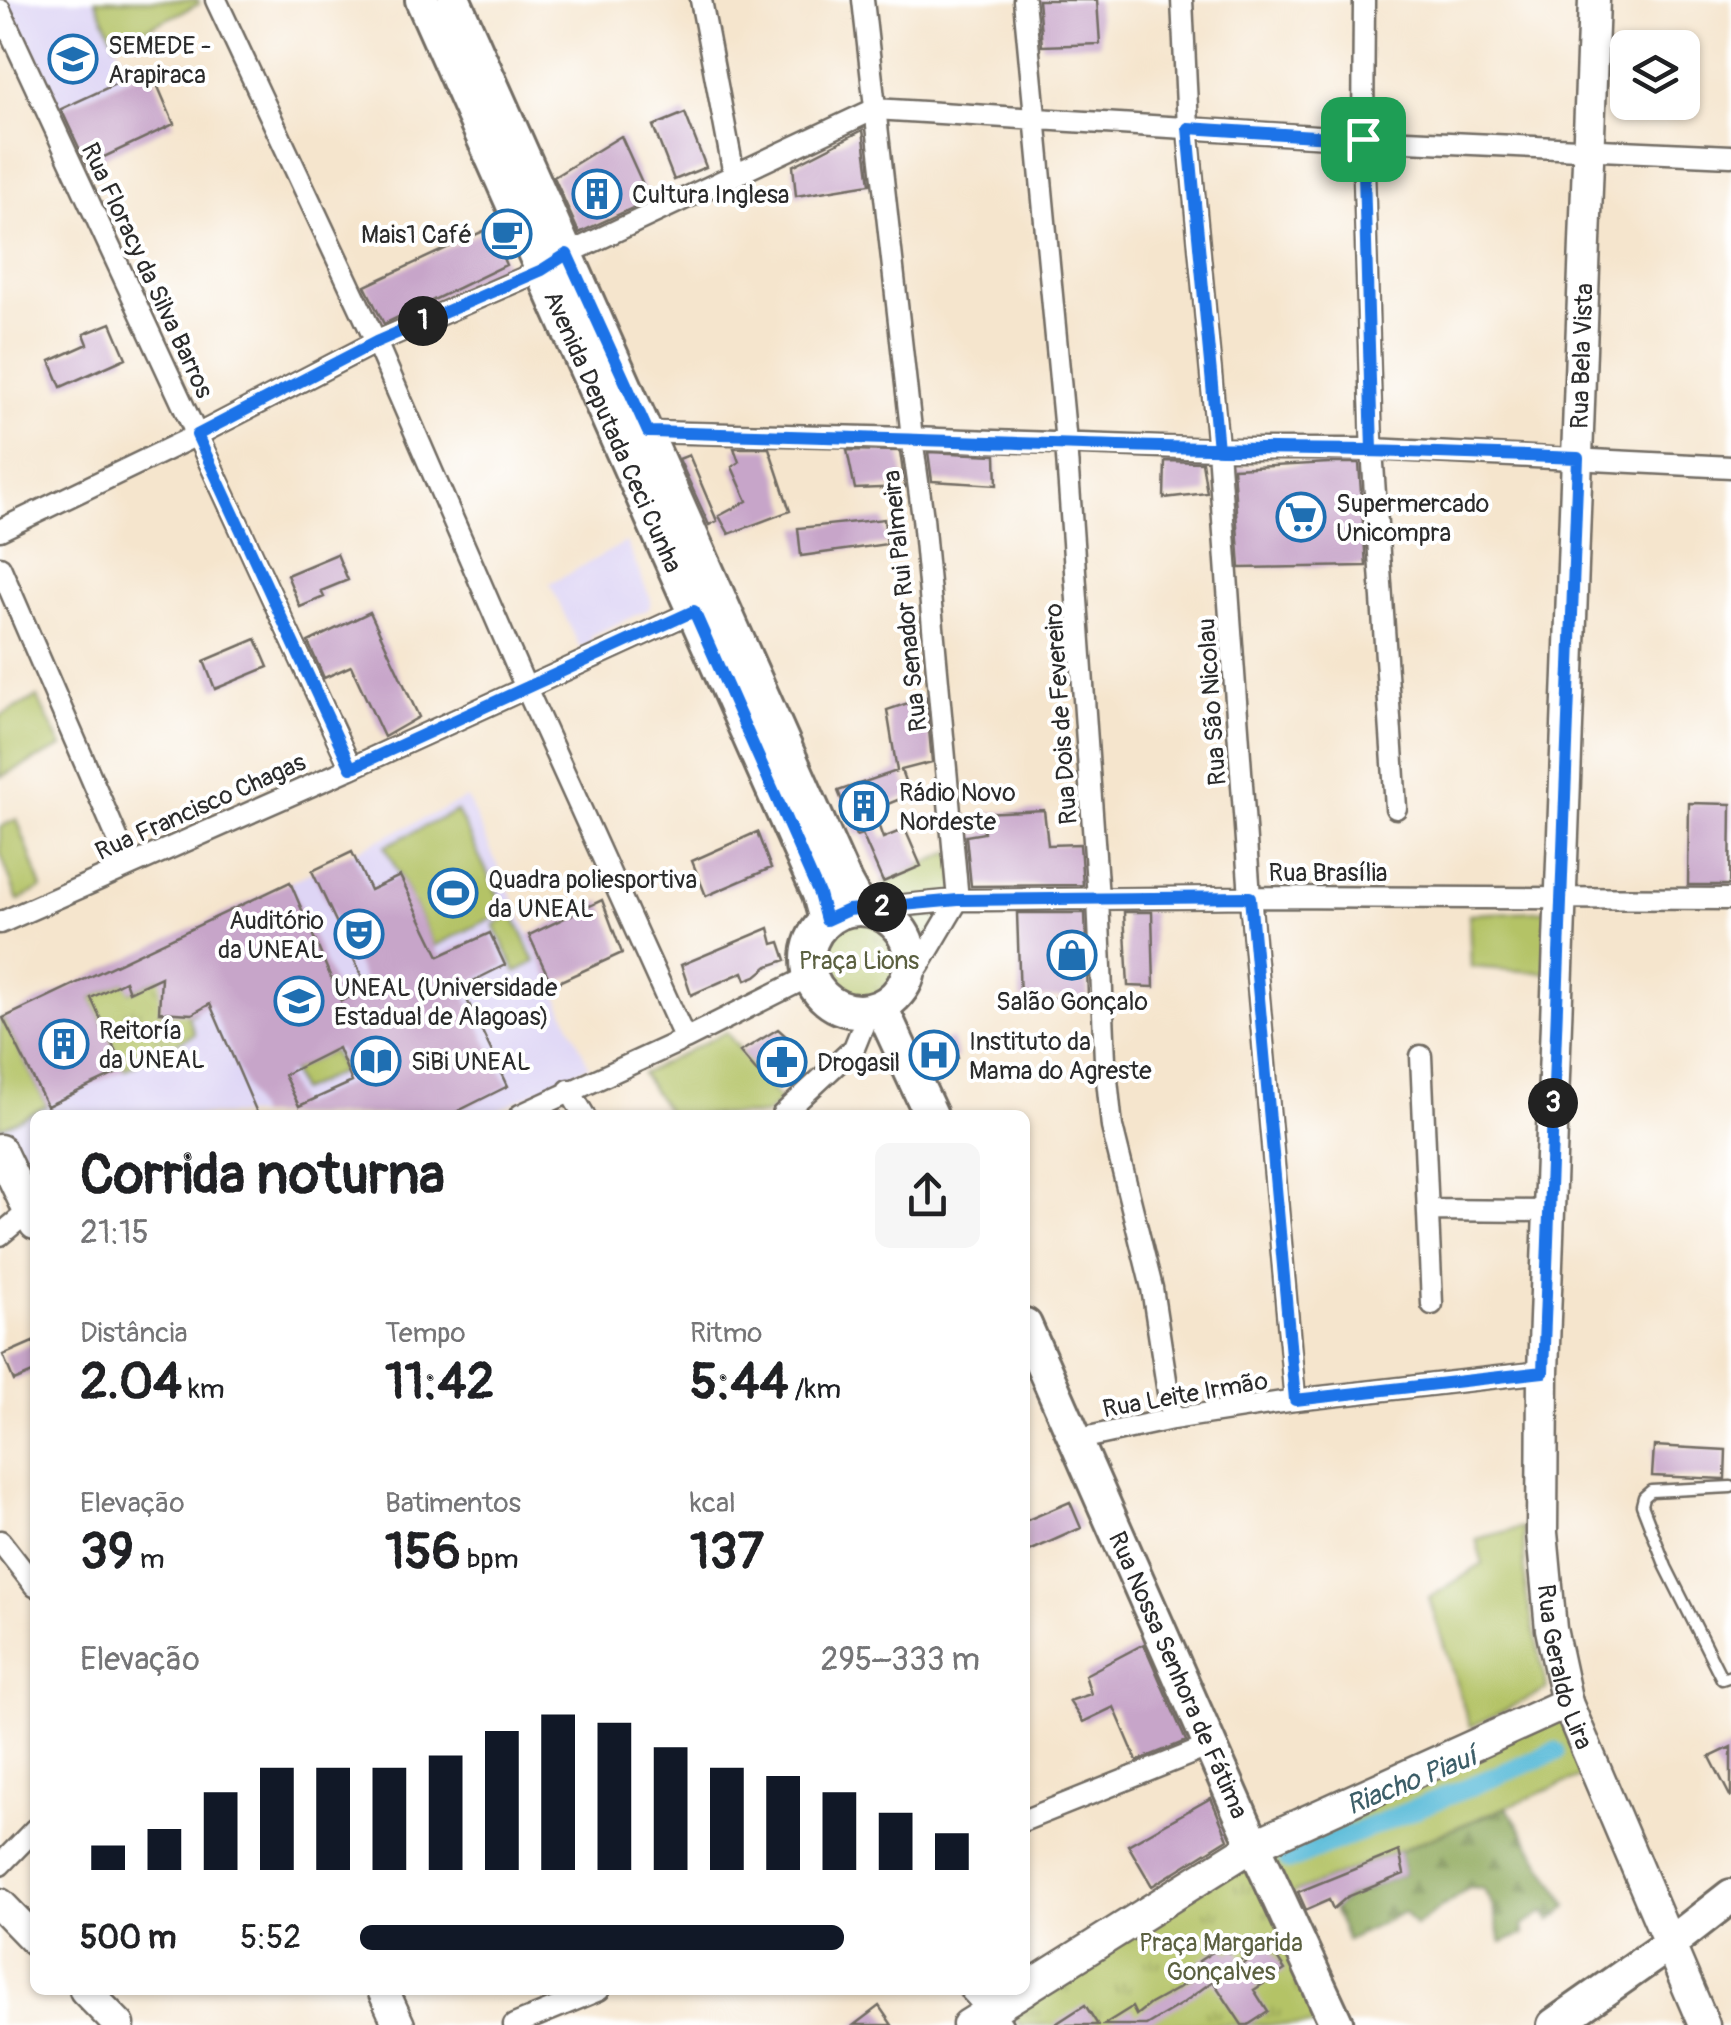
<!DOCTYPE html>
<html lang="pt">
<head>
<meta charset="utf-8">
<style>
	:root { --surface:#fff; --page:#f6f6f6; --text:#202124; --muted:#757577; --accent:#111827 }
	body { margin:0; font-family:Pangolin,sans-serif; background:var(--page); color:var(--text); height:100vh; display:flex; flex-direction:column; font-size:38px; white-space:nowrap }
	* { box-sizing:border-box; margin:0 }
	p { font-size:32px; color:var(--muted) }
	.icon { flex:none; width:55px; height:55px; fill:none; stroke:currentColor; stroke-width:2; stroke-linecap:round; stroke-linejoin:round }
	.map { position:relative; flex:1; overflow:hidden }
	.sheet { position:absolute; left:30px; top:1110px; width:1000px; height:885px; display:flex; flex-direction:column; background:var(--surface); border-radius:15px; box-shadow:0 2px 8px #0004 }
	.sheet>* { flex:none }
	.fabs { position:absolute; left:1610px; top:30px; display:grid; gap:20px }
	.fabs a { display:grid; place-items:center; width:90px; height:90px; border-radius:15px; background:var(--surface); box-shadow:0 2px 8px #0004; font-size:50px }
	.pin { position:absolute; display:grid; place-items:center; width:85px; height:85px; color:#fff; margin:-42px; border-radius:20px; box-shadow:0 5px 15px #0006 }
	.km { position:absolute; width:50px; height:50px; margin:-25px; border-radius:50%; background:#222; color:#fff; font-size:28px; line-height:50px; text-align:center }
	.round { display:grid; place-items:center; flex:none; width:105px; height:105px; border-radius:15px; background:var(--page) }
	.overview { display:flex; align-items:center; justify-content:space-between; height:170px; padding:0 50px }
	h1 { font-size:55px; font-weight:800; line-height:75px }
	.metrics { display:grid; grid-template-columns:repeat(3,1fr); gap:15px; height:170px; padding:10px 50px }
	.metrics div { display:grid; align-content:center }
	.metrics b { font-size:50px; font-weight:800 }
	.metrics small { font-size:28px; font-weight:400 }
	.metrics p { font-size:28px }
	.chart { height:280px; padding:20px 50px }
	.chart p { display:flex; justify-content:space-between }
	.chart svg { width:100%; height:180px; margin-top:10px; stroke:var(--accent); stroke-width:6 }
	ul { padding:0 50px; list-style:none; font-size:32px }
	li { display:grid; grid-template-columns:160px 120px 1fr; align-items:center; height:75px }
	li i { height:25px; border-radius:12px; background:var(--accent) }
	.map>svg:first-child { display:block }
</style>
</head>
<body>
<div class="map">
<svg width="1731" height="2025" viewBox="0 0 1731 2025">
	<defs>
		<pattern id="forest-firs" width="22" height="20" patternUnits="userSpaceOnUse" patternTransform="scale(2.5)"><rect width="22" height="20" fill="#8fa95b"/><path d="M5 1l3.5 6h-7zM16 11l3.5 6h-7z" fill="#758a4b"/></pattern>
		<pattern id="park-tufts" width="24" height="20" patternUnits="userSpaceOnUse" patternTransform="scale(2.5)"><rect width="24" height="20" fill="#b4c366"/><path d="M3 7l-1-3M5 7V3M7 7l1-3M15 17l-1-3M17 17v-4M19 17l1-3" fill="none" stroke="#939f54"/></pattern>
	</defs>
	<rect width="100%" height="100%" fill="#fff"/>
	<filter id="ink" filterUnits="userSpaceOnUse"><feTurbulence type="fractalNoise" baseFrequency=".01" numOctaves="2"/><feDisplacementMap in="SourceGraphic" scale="20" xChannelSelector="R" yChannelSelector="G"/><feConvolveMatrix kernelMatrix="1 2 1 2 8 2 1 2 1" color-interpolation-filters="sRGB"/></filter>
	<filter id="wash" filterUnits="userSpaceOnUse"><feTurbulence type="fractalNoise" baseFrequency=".0048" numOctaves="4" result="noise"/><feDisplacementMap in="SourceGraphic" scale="40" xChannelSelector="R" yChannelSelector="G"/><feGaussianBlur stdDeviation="2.25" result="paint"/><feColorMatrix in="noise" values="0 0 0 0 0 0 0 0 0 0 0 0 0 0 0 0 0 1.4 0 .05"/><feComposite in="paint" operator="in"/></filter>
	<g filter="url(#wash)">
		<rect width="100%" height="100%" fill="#f5e5cd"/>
		<path fill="#ded5f5" d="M0,0h198l1,4 -84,38 17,34 -84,38 -48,-104z
			M626,542l25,58 -2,9 -59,27 2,6 -12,6 -30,-64z
			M467,798l122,268 -102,49h-452v89l-35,-72v-112z"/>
		<path fill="#b4c366" stroke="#707748" stroke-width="2.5" d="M95,0h103l1,4 -84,39z
			M37,697l25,50 -62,30v-61z
			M457,811l49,100 -72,35 -49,-100z
			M17,819l25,69 -24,13 -18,-49v-25z
			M953,851l5,49 -64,6 -11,-24z
			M1553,910l-5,63 -77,-6 -2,-53z
			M513,913l22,49 -19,10 -22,-47z
			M3,1018l44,88 -47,22v-108z
			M726,1032l55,69 -16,14h-95l-28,-41z
			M332,1051l11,20 -43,20 -9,-20z
			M1523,1527l3,65 21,97 -77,38 -41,-129 54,-34 -7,-25z
			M1567,1703l28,68 -316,128 -25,-54z"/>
		<path fill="url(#forest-firs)" stroke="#5d6a43" stroke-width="2.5" d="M1507,1807l61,99 -18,15 -6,-9 -22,14 2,8 -22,9 -11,-41 -8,-13 -14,-1 -54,38 -11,-14 -57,28 -14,-31 14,-12 57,-23 -5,-23z"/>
		<path fill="url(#park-tufts)" stroke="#707748" stroke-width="2.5" d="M454,0l406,908 98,-8 -56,87c-26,31 -63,33 -86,-2 -6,-9 -9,-19 -8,-30 1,-14 10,-24 18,-35z
			M175,970l19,43 -6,4 7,17 -71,36 -33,-72 34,-17 5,11z
			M1252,1855l71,170h-303l-11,-14z"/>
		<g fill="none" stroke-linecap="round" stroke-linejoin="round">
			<path stroke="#5bbcd9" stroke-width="20" d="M1289,1860l266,-108"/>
		</g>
		<g id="blocks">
			<path fill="#c7a5c9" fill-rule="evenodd" d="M1038,0h59l3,44 -58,2z
				M150,68l24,56 -87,41 -26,-56z
				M685,113l21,54 -32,13 -21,-54z
				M863,130l7,54 -74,12 -3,-30z
				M621,136l29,64 -71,33 -25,-56z
				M490,228l16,37 -122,59 -19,-38z
				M111,323l15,35 -65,29 -11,-26 38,-17 -4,-10z
				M734,448h35l21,63 -61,23 -10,-18 28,-15 -15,-34 7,-5z
				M847,450l53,1 5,36 -50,2z
				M928,452l68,3 1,30 -65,-4z
				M689,455l28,66 -8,4 -30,-66z
				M1165,461l37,1 5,31 -43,5z
				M1329,463h30l7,103 -126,2 -7,-100z
				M884,519l3,25 -86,12 -3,-28z
				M337,554l11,26 -27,11 3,6 -24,10 -13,-32z
				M370,612l49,105 -35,20 -33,-71 -27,12 -16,-36z
				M256,639l12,28 -53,22 -11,-28z
				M926,697l6,65 -31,8 9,25 -37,15 10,28 22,-9 16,37 -38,16 -21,-48 -6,2 -18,-45 59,-20 -10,-61z
				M1689,803l42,1 -1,81h-42z
				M1044,810l4,35 32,-1 3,41 -112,1 -5,-50 18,-3 -2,-20z
				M757,832l14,36 -65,28 -14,-35z
				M352,852l18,38 30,-14 39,80 51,-23 15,32 -44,22 47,99 -58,29h-192l-48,-111 -18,10 -33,-2 2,-35 -32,15 -4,-11 -34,17 33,72 -77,36 -44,-88 287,-136 51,119 27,-12 -56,-118zM338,1048l14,34 -53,24 -15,-31z
				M602,900l20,53 -70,32 -23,-50z
				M1124,912h28l2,75 -26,-1z
				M1017,913h68l3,84 -68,2z
				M769,928l4,16 7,-2 6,18 -18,6 -12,10 -10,4 -3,-8 -52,23 -10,-30z
				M778,1029l19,17v19l-27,22 -30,-35z
				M952,1038l6,20 -27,9 -9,-19z
				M35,1341v31l-21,9 -11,-26z
				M1654,1446l72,4 -1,29 -73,-3z
				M1070,1502l11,26 -56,25v-32z
				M1144,1644l42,97 -49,20 -23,-54 -31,15 -14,-21 22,-7 -6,-19z
				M1731,1747v51l-21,-41z
				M1211,1798l17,41 -76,47 -24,-41z
				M1399,1851l5,23 -57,23 -14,12 -4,-9 -23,10 -8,-18z
				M1223,1945l6,8 8,-5 6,10 -7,6 2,3 31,-21 16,24 -31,20 14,22 -20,13h-6l-29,-44 -30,22 -37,22h-43l29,-18 4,8 14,-11 27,-15 28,-20 -6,-8z
				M1085,2005l13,20h-44z
				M879,2006l13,19h-38z"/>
		</g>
	</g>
	<g filter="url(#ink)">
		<use href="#blocks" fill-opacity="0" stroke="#726c64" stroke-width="2.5"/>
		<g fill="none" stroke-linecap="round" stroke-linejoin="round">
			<g stroke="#726c64" stroke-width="15">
				<path id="lane" d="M1731,1487l-80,4 -7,6 -2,8 24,62 56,112 9,-3"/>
			</g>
			<g stroke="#726c64" stroke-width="25">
				<path id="street" d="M216,0l160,342 150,346 159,351
					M701,0l33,175
					M863,0l49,438 11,80 35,382
					M1024,0l42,443 32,455 7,162 7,67 40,161 20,131
					M1182,0l6,128 30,321 32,448 45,503
					M1364,0l-1,139 9,310 24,359
					M0,10l351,758
					M640,438l8,-6 264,6 306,11h154l359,18
					M0,530l197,-95 179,-93 166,-72 25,-16 308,-145 488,30 368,17
					M0,567l129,298
					M865,909l93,-9h30l262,-3 481,2
					M0,923l351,-155 343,-157
					M902,987l17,-21 39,-66
					M1421,1056l11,248
					M569,1090l15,25
					M520,1115l165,-76 125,-63
					M782,1115l72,-67 15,-37
					M1429,1210l120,1
					M0,1235l29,-24
					M1075,1440l97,-21 123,-19 248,-28
					M0,1541l35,45
					M1025,1820l185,-74
					M0,1865l35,-36
					M970,1990l32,35
					M514,2025l85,-35"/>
			</g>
			<g stroke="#726c64" stroke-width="35">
				<g id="secondary">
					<path id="s1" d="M1594,0l-51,1372 -1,161 9,96 16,74 137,322"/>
					<path d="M0,1150l35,74"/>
					<path d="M0,1904l35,36"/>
					<path d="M1025,1989l229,-144 313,-142"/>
					<path d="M85,1990l34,35"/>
					<path d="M383,1990l16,35"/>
					<path d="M968,2025l56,-35"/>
				</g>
			</g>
			<g stroke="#726c64" stroke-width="38">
				<g id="primary">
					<path id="s2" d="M422,0l397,894 7,26"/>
					<path d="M454,0l391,882 15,27"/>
					<circle cx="859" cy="960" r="51"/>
					<path d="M881,1007l50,108"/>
					<path id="s3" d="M1025,1325l229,520 83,180"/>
					<path d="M1554,2025l117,-82 60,-47"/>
				</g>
			</g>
			<use href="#lane" stroke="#fff" stroke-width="10"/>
			<use href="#street" stroke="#fff" stroke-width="20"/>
			<use href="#secondary" stroke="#fff" stroke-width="30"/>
			<use href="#primary" stroke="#fff" stroke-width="32"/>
		</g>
	</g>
	<g fill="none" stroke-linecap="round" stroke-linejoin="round" filter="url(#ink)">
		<g stroke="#fff" stroke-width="20">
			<path id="route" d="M1363,139l9,311c-241,-1 -483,-12 -724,-18l-81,-178 -25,16 -166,72 -179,93 154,333 343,-157 125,283 7,26 22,-10 110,-10 292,-3 45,503 248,-28 35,-914c-121,-5 -240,-9 -360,-9l-30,-321 175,11"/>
		</g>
		<use href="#route" stroke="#1a73e8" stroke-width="12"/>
	</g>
	<defs>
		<g id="university-ring" transform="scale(2.5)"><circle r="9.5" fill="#fff" stroke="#1f6fb2" stroke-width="1.5"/><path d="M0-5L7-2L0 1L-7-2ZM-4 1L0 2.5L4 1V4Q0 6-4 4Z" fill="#1f6fb2"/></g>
		<g id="building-ring" transform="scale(2.5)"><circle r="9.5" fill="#fff" stroke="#1f6fb2" stroke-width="1.5"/><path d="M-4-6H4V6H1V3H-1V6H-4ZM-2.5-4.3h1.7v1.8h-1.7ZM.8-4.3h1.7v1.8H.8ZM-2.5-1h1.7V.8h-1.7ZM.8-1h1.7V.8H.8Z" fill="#1f6fb2"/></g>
		<g id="cafe-ring" transform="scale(2.5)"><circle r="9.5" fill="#fff" stroke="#1f6fb2" stroke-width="1.5"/><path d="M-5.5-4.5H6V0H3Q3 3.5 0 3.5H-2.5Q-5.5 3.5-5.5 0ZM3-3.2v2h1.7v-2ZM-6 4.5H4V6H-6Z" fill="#1f6fb2"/></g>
		<g id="supermarket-ring" transform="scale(2.5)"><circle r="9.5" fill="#fff" stroke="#1f6fb2" stroke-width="1.5"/><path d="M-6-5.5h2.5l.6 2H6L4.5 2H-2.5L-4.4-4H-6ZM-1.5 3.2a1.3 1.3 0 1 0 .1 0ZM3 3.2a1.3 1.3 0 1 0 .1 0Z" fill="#1f6fb2"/></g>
		<g id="stadium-ring" transform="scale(2.5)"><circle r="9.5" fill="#fff" stroke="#1f6fb2" stroke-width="1.5"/><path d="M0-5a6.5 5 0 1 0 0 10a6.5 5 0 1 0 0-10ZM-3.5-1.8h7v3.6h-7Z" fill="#1f6fb2"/></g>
		<g id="theatre-ring" transform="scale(2.5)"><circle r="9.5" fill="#fff" stroke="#1f6fb2" stroke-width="1.5"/><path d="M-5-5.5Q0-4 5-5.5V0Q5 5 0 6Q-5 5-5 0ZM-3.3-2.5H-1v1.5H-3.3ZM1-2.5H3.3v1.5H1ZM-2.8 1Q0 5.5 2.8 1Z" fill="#1f6fb2"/></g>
		<g id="shop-ring" transform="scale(2.5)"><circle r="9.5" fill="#fff" stroke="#1f6fb2" stroke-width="1.5"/><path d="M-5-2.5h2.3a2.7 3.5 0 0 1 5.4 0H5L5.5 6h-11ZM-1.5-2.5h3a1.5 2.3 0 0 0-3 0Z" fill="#1f6fb2"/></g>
		<g id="hospital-ring" transform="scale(2.5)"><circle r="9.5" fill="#fff" stroke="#1f6fb2" stroke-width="1.5"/><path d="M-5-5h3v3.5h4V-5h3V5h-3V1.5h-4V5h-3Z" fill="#1f6fb2"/></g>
		<g id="library-ring" transform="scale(2.5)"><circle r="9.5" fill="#fff" stroke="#1f6fb2" stroke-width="1.5"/><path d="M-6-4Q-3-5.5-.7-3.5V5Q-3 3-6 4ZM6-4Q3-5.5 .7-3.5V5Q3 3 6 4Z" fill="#1f6fb2"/></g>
		<g id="pharmacy-ring" transform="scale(2.5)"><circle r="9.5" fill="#fff" stroke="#1f6fb2" stroke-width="1.5"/><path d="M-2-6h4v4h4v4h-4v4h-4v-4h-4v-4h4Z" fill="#1f6fb2"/></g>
	</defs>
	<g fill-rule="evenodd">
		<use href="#university-ring" x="73" y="59"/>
		<use href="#building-ring" x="597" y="194"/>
		<use href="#cafe-ring" x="507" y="234"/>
		<use href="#supermarket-ring" x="1301" y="517"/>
		<use href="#building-ring" x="864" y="806"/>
		<use href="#stadium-ring" x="453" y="893"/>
		<use href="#theatre-ring" x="359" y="934"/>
		<use href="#shop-ring" x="1072" y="955"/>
		<use href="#university-ring" x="299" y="1001"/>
		<use href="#building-ring" x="64" y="1044"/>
		<use href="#hospital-ring" x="934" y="1055"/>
		<use href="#library-ring" x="376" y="1061"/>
		<use href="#pharmacy-ring" x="782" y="1062"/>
	</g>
	<g text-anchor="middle" stroke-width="8" stroke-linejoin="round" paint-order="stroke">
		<g font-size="25" fill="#2b2b2b" stroke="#fff" text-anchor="start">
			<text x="108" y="54">SEMEDE -<tspan x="108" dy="29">Arapiraca</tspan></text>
			<text x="632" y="203">Cultura Inglesa</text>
			<text x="472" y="243" text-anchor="end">Mais1 Café</text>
			<text x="1336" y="512">Supermercado<tspan x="1336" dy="29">Unicompra</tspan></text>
			<text x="899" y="801">Rádio Novo<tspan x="899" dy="29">Nordeste</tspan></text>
			<text x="488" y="888">Quadra poliesportiva<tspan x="488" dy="29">da UNEAL</tspan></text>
			<text x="324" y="929" text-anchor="end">Auditório<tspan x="324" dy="29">da UNEAL</tspan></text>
			<text x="334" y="996">UNEAL (Universidade<tspan x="334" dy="29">Estadual de Alagoas)</tspan></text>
			<text x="1072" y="1010" text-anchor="middle">Salão Gonçalo</text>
			<text x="99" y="1039">Reitoría<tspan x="99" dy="29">da UNEAL</tspan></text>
			<text x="969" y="1050">Instituto da<tspan x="969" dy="29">Mama do Agreste</tspan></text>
			<text x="411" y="1070">SiBi UNEAL</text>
			<text x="817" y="1071">Drogasil</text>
		</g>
		<g font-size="25" fill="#2b2b2b" stroke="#fff">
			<text transform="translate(148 270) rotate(65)" y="9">Rua Floracy da Silva Barros</text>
			<text transform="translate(1581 356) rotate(-88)" y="9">Rua Bela Vista</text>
			<text dy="9" stroke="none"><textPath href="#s2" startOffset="472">Avenida Deputada Ceci Cunha</textPath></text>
			<text transform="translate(904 601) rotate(-96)" y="9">Rua Senador Rui Palmeira</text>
			<text transform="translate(1211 702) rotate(-94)" y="9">Rua São Nicolau</text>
			<text transform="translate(1060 714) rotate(-94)" y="9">Rua Dois de Fevereiro</text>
			<text transform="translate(200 806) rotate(-24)" y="9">Rua Francisco Chagas</text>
			<text x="1328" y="881">Rua Brasília</text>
			<text transform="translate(1185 1394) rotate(-10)" y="9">Rua Leite Irmão</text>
			<text dy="9" stroke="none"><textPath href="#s1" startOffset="1670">Rua Geraldo Lira</textPath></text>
			<text dy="9" stroke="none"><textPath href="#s3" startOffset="382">Rua Nossa Senhora de Fátima</textPath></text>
		</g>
		<g font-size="25" fill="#5b6040" stroke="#fff">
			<text x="859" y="969">Praça Lions</text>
			<text x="1221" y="1951">Praça Margarida<tspan x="1221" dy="29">Gonçalves</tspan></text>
		</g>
		<g font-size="28" font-style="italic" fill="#3c5e68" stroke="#fff">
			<text transform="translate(1411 1780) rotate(-22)" y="10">Riacho Piauí</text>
		</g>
	</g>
</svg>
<div class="fabs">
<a><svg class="icon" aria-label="layers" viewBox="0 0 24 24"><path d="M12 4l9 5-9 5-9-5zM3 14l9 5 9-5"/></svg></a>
</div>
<div class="pin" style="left:1363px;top:139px;background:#1e9e55"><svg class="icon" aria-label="arrive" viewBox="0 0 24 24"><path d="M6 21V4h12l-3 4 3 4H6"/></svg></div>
<b class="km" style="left:423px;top:321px">1</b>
<b class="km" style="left:882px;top:907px">2</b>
<b class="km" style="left:1553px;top:1103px">3</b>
<section class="sheet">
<div class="overview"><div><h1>Corrida noturna</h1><p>21:15</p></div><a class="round"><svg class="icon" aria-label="share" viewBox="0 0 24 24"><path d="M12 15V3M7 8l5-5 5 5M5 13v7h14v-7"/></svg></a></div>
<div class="metrics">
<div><p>Distância</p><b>2.04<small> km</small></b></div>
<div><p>Tempo</p><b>11:42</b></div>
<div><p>Ritmo</p><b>5:44<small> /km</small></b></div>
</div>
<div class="metrics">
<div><p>Elevação</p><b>39<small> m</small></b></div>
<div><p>Batimentos</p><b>156<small> bpm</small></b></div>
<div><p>kcal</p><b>137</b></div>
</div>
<div class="chart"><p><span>Elevação</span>295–333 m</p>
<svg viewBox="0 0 160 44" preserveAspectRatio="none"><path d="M5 44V38M15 44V34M25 44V25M35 44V19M45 44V19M55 44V19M65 44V16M75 44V10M85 44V6M95 44V8M105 44V14M115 44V19M125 44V21M135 44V25M145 44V30M155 44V35"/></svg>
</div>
<ul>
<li><b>500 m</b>5:52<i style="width:78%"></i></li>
</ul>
</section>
</div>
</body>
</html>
